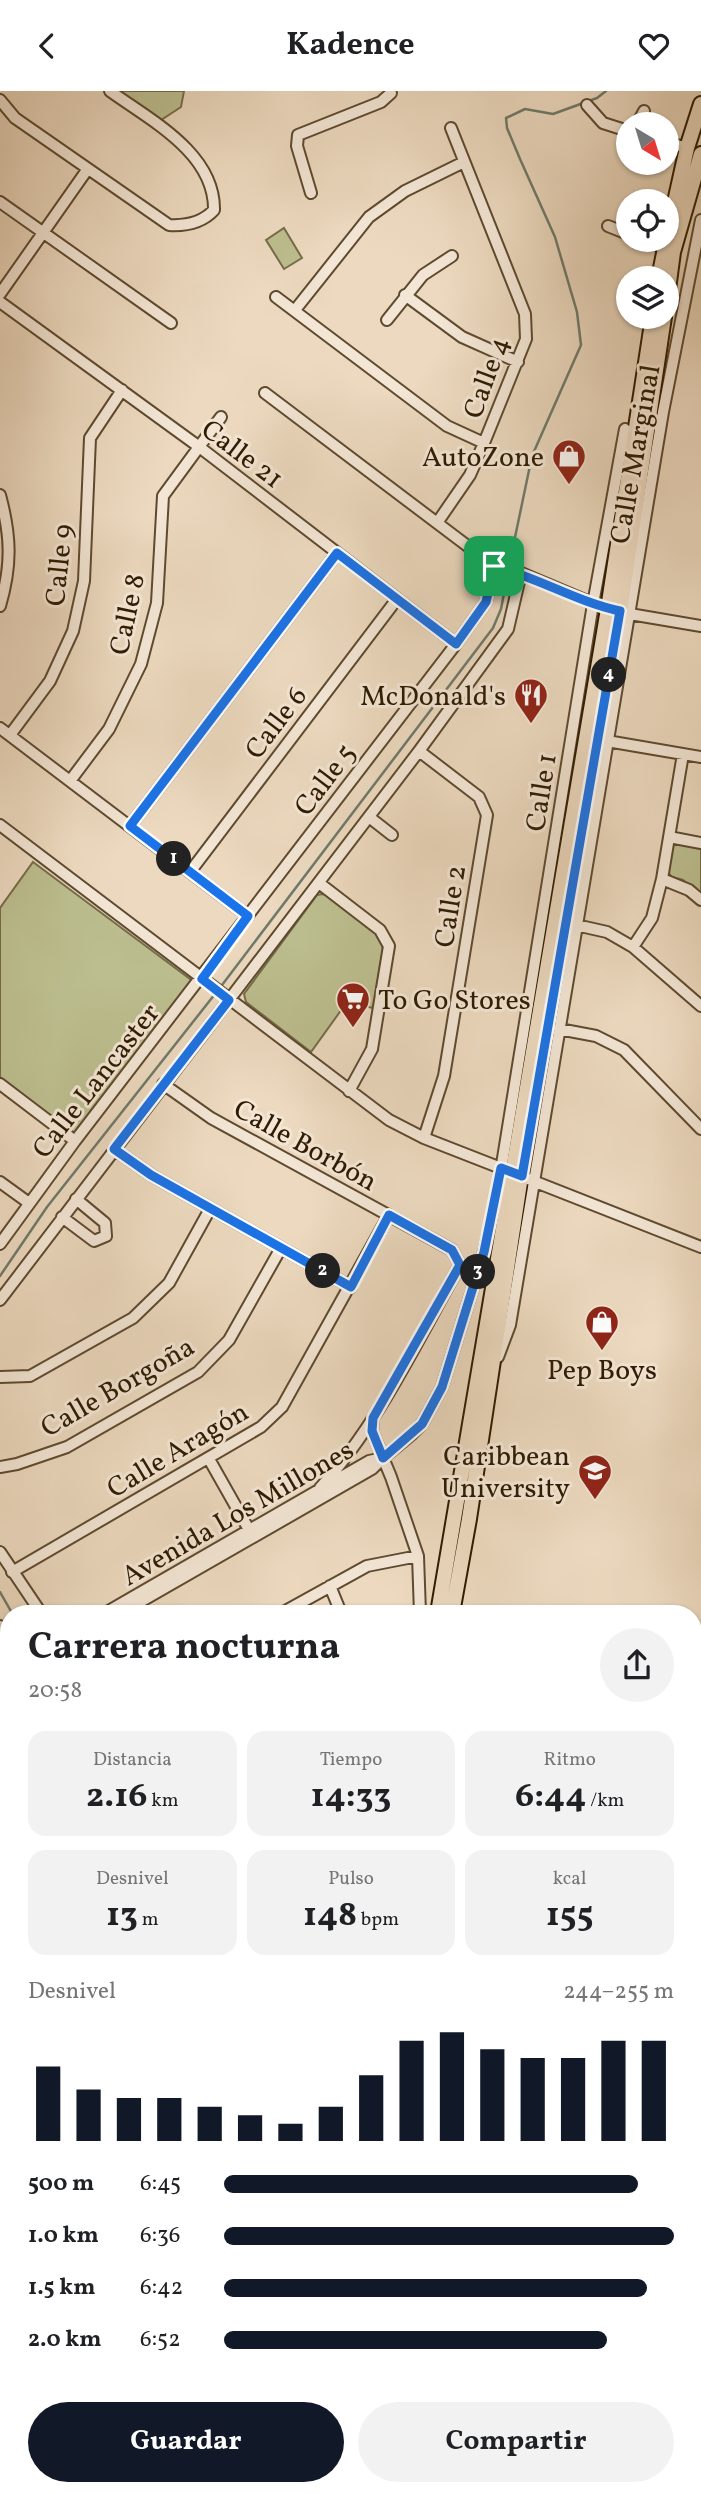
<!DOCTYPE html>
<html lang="es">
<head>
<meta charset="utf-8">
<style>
	:root { --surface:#fff; --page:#f2f2f2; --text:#202124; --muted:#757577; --accent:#111827 }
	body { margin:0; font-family:Vollkorn,serif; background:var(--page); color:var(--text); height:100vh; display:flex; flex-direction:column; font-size:26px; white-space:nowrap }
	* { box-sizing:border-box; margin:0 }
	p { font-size:23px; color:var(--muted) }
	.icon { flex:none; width:38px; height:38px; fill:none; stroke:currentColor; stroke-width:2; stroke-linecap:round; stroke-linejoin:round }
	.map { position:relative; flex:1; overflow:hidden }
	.sheet { position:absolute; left:0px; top:1514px; width:702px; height:891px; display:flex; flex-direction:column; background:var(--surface); border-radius:28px 28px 0 0; box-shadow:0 2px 5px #0004 }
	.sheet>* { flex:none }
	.needle { width:46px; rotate:142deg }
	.controls { position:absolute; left:616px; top:21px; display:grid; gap:14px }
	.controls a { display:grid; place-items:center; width:63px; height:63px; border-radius:50%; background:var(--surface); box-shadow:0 2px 5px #0004; font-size:35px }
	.pin { position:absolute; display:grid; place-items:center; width:60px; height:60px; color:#fff; margin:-30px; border-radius:14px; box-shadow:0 4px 10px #0006 }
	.km { position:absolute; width:35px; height:35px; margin:-18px; border-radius:50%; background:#222; color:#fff; font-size:19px; line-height:35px; text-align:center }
	.round { display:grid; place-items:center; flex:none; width:74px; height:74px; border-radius:37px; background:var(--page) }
	.headline { display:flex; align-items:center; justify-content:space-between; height:119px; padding:0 28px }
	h1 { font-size:38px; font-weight:700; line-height:52px }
	.metrics { display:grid; grid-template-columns:repeat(3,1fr); gap:10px; height:119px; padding:7px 28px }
	.metrics div { display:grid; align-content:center; border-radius:18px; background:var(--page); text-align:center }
	.metrics b { font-size:35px; font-weight:700 }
	.metrics small { font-size:19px; font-weight:400 }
	.metrics p { font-size:19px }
	.chart { height:196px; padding:14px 28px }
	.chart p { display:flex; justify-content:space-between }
	.chart svg { width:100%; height:126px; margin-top:7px; stroke:var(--accent); stroke-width:6 }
	.button { display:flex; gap:14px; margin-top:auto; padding:14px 28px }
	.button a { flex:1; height:80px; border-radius:42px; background:var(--accent); color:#fff; font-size:28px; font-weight:700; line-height:80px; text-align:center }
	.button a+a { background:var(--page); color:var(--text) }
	ul { padding:0 28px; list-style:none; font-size:23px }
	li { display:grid; grid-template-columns:112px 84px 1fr; align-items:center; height:52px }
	li i { height:18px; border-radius:9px; background:var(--accent) }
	header { display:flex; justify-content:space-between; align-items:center; height:91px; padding:0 28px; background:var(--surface); font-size:32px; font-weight:700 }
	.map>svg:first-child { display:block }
</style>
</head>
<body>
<header><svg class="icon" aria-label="back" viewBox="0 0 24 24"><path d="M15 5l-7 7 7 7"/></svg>Kadence<svg class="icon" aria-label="heart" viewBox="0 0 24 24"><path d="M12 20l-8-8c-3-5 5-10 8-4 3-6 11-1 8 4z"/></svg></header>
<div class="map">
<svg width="701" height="2404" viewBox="0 0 701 2404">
	<rect width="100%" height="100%" fill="#ecd9bf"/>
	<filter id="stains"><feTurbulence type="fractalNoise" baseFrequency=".00286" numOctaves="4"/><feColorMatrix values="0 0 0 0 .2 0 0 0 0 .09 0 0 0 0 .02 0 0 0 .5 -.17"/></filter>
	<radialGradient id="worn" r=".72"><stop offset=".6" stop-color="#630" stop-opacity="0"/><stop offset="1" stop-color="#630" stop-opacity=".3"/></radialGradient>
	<path fill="#bcbe8f" stroke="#766c48" stroke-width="2" d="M117,0h67l-3,16 -23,15z
		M284,137l18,30 -18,11 -18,-29z
		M676,751l25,3v50l-18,-15 -11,-3 -4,-5 5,-28z
		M33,771l161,120 -119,155 -75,-60v-169z
		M322,803l4,1 49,37 6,8 2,9 -10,59 -26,-6 -36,50 -65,-50 -2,-8 73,-99z"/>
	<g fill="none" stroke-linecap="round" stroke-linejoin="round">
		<path stroke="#6f7a6b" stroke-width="2.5" d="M509,475l23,-110 49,-111 -4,-33 -22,-75 -35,-78 -13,-31 -1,-10 19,-9 28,5 44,-16 9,-7
			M219,898l274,-361 8,-19 7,-37
			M0,1185l47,-69 168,-213
			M0,1501l12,21
			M0,1701l9,-6"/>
		<g stroke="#5e4a30" stroke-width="14">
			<path id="minor" d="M0,9l15,18 154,107c17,1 33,-2 45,-15 1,-57 -64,-90 -104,-119
				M587,14l16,18 25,8
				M637,33l7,-13
				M667,51l20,6
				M311,102l-14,-47 1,-11 83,-33 10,-9
				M0,111l171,121
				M608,135l20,8
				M644,149l21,8
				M0,203l87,-124
				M405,204l57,42 56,25
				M276,206l171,129 37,17
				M0,211l198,144 258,198
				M295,219l74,-93 36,-26 59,-29
				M387,229l36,-45 29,-19
				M265,302l229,173 27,7 78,33
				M0,404c11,41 12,70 0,111
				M437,432l33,-48 14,-32 42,-104 -1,-25 -74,-186
				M624,522l77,13
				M0,637l248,188
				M10,644l40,-54 23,-50 11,-50 6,-143 32,-48
				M607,650l94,16
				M419,660l60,46 8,18 -43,261 -20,62
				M70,690l39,-52 32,-65 16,-61 6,-107 58,-79
				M369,726l23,18
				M0,734l389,295 35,18 82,32
				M130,735l207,-273
				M669,746l32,6
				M190,781l207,-273
				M662,788l27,11 12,10
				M319,792l61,47 9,16 -17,103 -23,42
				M576,834l31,7 26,15 68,59
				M633,856l19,-29 10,-39 21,-125
				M559,938l37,7 28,14 77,79
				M0,993l75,57
				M163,993l48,34 241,132 8,15c-42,74 -82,160 -140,223
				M114,1058l37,26 200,112
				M528,1088l173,68
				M0,1091l29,21
				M62,1126l32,24 12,-5 -1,-13 -29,-24
				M0,1153l75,-103 381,-497 30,-42 8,-36
				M0,1209l419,-549 89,-122 13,-56
				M498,1266l12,-32 153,-913 38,-192
				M0,1286l30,-1 103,-58 36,-35 41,-74
				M373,1330l-1,10 19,46 27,79 2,57
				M209,1368l43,76
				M0,1376l17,-3 50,-17 131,-75 31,-32 52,-92
				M0,1461l41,61
				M12,1481l249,-145 21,-20 107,-192
				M330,1495l11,27
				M105,1522l264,-152 14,-3
				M121,1522l251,-144 11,-11 29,-24 10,-10 20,-37 42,-135 13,-57 96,-591 32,-175
				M282,1522l85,-47 51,-10
				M0,1535l9,15
				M693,1580l8,-1
				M0,1583l9,-5
				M0,1592l9,-5
				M693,1684h8
				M0,1714l9,-8
				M693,1769h8
				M0,1813l9,-5
				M693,1854h8
				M0,1900l9,-5
				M693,2159h8
				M0,2194l9,-53
				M693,2338l8,-5
				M0,2363l9,3
				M53,2404v-8
				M208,2404l1,-8
				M285,2404l1,-8
				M322,2404l1,-8
				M407,2404l1,-8
				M515,2404l12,-8"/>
		</g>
		<g stroke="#2f1b01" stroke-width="18">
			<path id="major" d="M667,147l20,-90 14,-44
				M659,187l6,-30
				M667,206l6,-45 28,-98
				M438,1522l170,-1004 45,-292
				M452,1522l17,-94 52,-343 99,-565 44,-294
				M296,2404v-8
				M306,2404l1,-8"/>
		</g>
		<use href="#minor" stroke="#f3e6d5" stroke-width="10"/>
		<use href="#major" stroke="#ecd9bf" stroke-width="14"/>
	</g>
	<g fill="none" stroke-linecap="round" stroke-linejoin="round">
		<g stroke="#fff" stroke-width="14">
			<path id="route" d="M337,462l119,91 30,-42 8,-36c43,11 83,36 126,45l-98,565 -21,-8 -17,84 -42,135 -20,37 -39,34 -11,-27 1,-13 87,-153 -8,-15 -63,-35 -38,72 -200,-112 -37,-26 115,-149 -27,-21 46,-63 -118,-90z"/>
		</g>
		<use href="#route" stroke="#1a73e8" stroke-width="9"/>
	</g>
	<defs>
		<g id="shop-pin" transform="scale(1.75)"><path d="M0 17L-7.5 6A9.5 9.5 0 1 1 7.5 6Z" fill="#8f2418" stroke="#f3e6d5"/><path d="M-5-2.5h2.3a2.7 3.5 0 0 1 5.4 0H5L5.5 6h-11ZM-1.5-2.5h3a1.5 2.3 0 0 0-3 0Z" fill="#fff"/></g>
		<g id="restaurant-pin" transform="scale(1.75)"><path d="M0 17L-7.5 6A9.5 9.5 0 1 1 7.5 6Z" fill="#8f2418" stroke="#f3e6d5"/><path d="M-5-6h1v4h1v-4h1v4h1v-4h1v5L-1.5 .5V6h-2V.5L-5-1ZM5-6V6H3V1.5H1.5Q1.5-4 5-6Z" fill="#fff"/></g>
		<g id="supermarket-pin" transform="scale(1.75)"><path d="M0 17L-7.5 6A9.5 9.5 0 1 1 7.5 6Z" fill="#8f2418" stroke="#f3e6d5"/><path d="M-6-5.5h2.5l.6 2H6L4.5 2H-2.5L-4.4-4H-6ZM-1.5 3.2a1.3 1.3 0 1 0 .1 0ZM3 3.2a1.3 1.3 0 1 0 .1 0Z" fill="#fff"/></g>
		<g id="university-pin" transform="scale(1.75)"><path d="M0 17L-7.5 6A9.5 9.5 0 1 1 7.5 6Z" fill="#8f2418" stroke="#f3e6d5"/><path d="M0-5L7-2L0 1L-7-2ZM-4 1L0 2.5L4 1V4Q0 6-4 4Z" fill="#fff"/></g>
	</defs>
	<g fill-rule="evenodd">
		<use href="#shop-pin" x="569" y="365"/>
		<use href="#restaurant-pin" x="531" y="604"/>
		<use href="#supermarket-pin" x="353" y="908"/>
		<use href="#shop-pin" x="602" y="1231"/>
		<use href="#university-pin" x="595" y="1380"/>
	</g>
	<g text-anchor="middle" stroke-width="6" stroke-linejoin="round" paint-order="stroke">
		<g font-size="28" fill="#2f1b01" stroke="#f3e6d5">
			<text transform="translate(485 286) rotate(-70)" y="10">Calle 4</text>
			<text transform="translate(243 362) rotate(37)" y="10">Calle 21</text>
			<text transform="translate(634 363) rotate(-80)" y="10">Calle Marginal</text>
			<text transform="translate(58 474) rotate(-84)" y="10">Calle 9</text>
			<text transform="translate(126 523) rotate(-78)" y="10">Calle 8</text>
			<text transform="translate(275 631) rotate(-53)" y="10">Calle 6</text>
			<text transform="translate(324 688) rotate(-53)" y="10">Calle 5</text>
			<text transform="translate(540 701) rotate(-81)" y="10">Calle 1</text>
			<text transform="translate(449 815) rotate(-81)" y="10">Calle 2</text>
			<text transform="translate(95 989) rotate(-52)" y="10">Calle Lancaster</text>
			<text transform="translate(306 1053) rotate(29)" y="10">Calle Borbón</text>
			<text transform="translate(117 1295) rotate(-30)" y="10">Calle Borgoña</text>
			<text transform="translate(177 1358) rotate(-31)" y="10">Calle Aragón</text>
			<text transform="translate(237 1421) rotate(-30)" y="10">Avenida Los Millones</text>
		</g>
		<g font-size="28" fill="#2f1b01" stroke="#f3e6d5" text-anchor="end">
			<text x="544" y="375">AutoZone</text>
			<text x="506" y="614">McDonald's</text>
			<text x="378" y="918" text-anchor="start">To Go Stores</text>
			<text x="602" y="1288" text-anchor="middle">Pep Boys</text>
			<text x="570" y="1374">Caribbean<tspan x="570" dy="32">University</tspan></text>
		</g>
	</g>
	<rect width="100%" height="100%" filter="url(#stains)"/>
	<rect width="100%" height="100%" fill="url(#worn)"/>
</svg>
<div class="controls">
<a><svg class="needle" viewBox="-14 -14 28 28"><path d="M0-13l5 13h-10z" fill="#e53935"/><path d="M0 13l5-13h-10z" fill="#757577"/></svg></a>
<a><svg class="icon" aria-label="locate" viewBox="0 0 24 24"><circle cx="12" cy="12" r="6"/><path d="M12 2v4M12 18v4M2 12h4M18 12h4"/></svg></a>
<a><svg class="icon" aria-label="layers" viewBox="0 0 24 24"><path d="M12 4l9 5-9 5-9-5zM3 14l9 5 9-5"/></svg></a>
</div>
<div class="pin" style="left:494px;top:475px;background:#1e9e55"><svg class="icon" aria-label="arrive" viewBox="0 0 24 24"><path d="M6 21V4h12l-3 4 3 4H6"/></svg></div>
<b class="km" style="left:174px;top:768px">1</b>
<b class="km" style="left:323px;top:1180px">2</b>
<b class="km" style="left:478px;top:1181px">3</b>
<b class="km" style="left:609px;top:584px">4</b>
<section class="sheet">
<div class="headline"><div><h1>Carrera nocturna</h1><p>20:58</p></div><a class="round"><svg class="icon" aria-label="share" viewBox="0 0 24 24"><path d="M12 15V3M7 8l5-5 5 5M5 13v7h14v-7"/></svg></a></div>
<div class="metrics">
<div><p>Distancia</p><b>2.16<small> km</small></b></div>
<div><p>Tiempo</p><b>14:33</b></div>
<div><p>Ritmo</p><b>6:44<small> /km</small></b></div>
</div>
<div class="metrics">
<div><p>Desnivel</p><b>13<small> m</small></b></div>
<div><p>Pulso</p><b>148<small> bpm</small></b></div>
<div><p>kcal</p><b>155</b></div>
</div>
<div class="chart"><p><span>Desnivel</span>244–255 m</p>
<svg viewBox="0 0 160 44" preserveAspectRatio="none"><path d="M5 44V18M15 44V26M25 44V29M35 44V29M45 44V32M55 44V35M65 44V38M75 44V32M85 44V21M95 44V9M105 44V6M115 44V12M125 44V15M135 44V15M145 44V9M155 44V9"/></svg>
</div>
<ul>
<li><b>500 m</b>6:45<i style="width:92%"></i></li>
<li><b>1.0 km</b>6:36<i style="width:100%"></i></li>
<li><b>1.5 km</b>6:42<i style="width:94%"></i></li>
<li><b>2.0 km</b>6:52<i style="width:85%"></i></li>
</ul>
<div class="button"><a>Guardar</a><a>Compartir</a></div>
</section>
</div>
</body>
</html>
